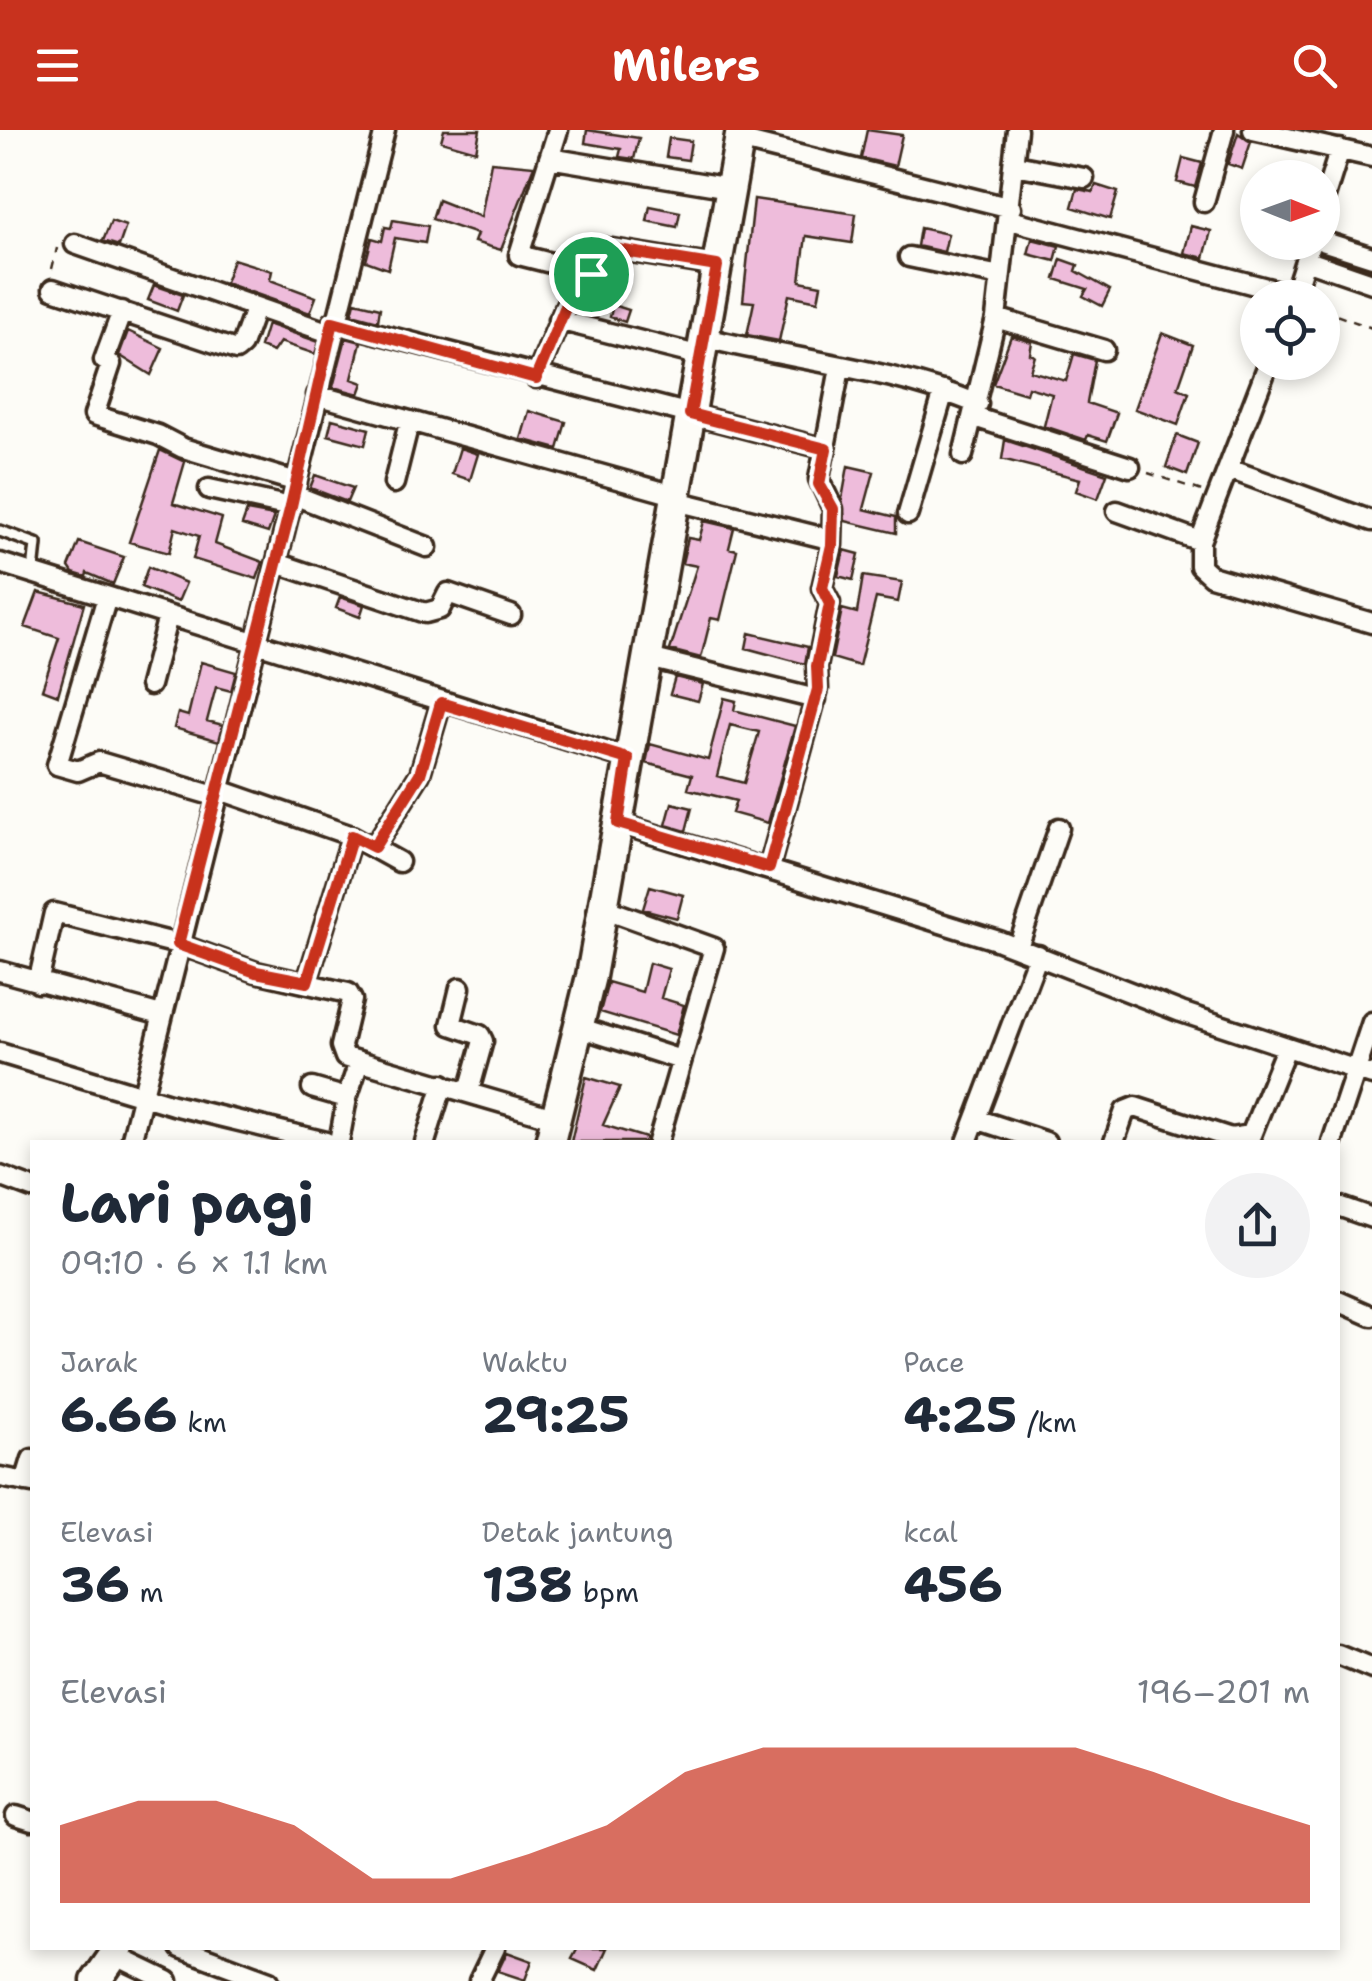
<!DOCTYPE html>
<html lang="id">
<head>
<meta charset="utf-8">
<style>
	:root { --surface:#fff; --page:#f2f2f3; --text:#1f2937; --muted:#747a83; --accent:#c8321e }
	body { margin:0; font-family:"Shantell Sans",sans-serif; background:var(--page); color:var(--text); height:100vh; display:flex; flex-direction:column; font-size:38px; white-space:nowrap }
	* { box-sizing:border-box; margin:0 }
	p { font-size:32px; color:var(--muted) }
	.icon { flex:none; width:55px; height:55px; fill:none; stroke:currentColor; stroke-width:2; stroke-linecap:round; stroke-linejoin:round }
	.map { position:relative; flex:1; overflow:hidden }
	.side { position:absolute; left:30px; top:1010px; width:1310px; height:810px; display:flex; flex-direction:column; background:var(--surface); border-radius:0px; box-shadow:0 5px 15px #0003 }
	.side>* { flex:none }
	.needle { width:65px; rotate:91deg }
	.fabs { position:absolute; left:1240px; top:30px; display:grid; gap:20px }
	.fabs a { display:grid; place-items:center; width:100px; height:100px; border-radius:50%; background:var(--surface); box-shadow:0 5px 15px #0003; font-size:50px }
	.pin { position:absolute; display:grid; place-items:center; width:85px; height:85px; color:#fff; margin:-42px; border:5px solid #fff; border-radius:50%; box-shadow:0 2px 10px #0007 }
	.round { display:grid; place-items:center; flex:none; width:105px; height:105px; border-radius:52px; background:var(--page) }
	.summary { display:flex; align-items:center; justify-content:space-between; height:170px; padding:0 30px }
	h1 { font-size:55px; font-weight:700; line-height:75px }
	.metrics { display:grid; grid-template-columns:repeat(3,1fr); gap:15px; height:170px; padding:10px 30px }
	.metrics div { display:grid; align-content:center }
	.metrics b { font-size:50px; font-weight:700 }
	.metrics small { font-size:28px; font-weight:400 }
	.metrics p { font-size:28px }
	.chart { height:280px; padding:20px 30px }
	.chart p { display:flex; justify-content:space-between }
	.chart svg { width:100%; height:180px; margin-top:10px; fill:var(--accent); opacity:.7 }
	header { display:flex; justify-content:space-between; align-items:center; height:130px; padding:0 30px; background:var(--accent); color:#fff; font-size:45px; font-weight:700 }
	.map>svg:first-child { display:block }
</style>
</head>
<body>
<header><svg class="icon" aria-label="menu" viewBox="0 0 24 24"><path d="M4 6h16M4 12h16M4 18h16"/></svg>Milers<svg class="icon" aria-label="search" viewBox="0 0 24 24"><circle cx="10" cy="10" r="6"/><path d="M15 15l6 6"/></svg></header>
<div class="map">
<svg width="1372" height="1851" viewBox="0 0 1372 1851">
	<rect width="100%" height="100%" fill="#fdfcf7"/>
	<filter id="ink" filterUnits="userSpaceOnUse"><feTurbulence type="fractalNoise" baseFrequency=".01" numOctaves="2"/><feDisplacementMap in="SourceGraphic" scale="20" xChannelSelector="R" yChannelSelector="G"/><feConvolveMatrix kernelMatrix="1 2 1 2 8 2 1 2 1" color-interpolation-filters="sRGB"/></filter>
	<g filter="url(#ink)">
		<path fill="#eebcdb" stroke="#3b2a1e" stroke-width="2.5" fill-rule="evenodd" d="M444,0h36l-4,21 -35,-10z
			M587,0l52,8 -5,21 -15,-2 2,-8 -36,-6z
			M867,0l35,5 -7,31 -34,-8z
			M1238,3l13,9 -9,27 -14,-5z
			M669,8l22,3 -3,19 -22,-3z
			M1183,28l19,5 -7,24 -18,-5z
			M491,32l43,4 -33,84 -27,-8 3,-8 -45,-15 6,-19 43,17z
			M1096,55l22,7 -8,27 -38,-12 5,-18 16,3z
			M754,69l102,15 -4,29 -46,-7 -6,45 21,4 -3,16 -29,-6 -10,46 -32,-6 7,-33 -11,-1z
			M650,76l30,6 -3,15 -30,-6z
			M393,90l35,6 -3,17 -30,-5 -7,31 -22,-8 6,-23 10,3 3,-14 6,1z
			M111,91l15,5 -7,20 -16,-5z
			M1191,96l20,5 -7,27 -20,-5z
			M920,98l28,6 -4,18 -27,-6z
			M1032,109l27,7 -4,15 -27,-7z
			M233,129l39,12 -2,9 46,17 -6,16 -85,-30z
			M1061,129l17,6 -2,6 34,19 -8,16 -19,-10 4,-7 -32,-10z
			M154,155l29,10 -6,16 -29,-11z
			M355,172l25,6 -2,13 -26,-7z
			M613,175l16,5 -4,12 -15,-5z
			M267,194l52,18 -4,12 -35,-12 -7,10 -13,-5z
			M128,201l35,17 -12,27 -32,-20z
			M1162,203l31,12 -15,43 11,5 -11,32 -43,-16z
			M1011,206l21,6 -2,12 5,2 -5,15 36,10 8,-27 21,6 -8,43 30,10 -10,28 -19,-6 -2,5 -42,-14 8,-32 -24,-7 -2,7 -33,-10z
			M346,208l15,4 -9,37 11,4 -4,11 -26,-7z
			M529,281l37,11 -8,27 -37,-10z
			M332,289l37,10 -4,16 -37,-10z
			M1177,305l21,8 -11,32 -21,-8z
			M1005,310l102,34 -9,25 -22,-8 4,-12 -78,-20z
			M460,318l18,6 -8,26 -18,-6z
			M160,320l25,12 -12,41 49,15 -7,26 48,18 -6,17 -64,-20 6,-23 -24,-8 -6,25 -40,-11z
			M848,336l26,6 -10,37 32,8v16l-51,-12 -3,-22z
			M315,345l38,13 -6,14 -37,-14z
			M247,381l27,5 -6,17 -26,-8z
			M704,391l30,7 -5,20 8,2 -17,70 -9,-2 -10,40 -31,-8 27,-84 -15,-3 6,-25 11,2z
			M79,412l45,15 -11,27 -26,-11 -1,4 -13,-4 -4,-6z
			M844,420l15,4 -6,26 -15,-4z
			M148,437l38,16 -8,19 -37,-15z
			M863,446l39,6 -4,20 -22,-4 -17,68 -27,-8 10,-49 15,4z
			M38,462l46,12 -26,91 -16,-6 17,-51 -34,-11z
			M340,467l24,8 -4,12 -24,-9z
			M749,503l59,14 -3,17 -59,-16z
			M201,532l35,10 -5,19 -15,-4 -9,34 16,4 -4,16 -45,-13 4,-15 10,3z
			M675,547l28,7 -5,17 -28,-7z
			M724,568l12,3 -2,9 61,16 -27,97 -36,-10 4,-12 -48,-12 4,-14 -46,-12 4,-19 58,16zM730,595l29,7 -15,51 -27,-7z
			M672,673l20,5 -6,23 -20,-6z
			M650,756l33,9 -6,23 -34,-9z
			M649,833l20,6 -8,29 23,7 -8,30 -76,-23 8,-30 34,10z
			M586,947l34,10 -17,38 43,13v4h-75z
			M578,1818h29l-10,22 -25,-11z
			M507,1822l25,9 -7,19 -27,-9z"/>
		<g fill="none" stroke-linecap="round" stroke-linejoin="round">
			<g stroke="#3b2a1e" stroke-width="16">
				<path id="service" d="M0,401l36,13 -3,28"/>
			</g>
			<g stroke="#3b2a1e" stroke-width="25">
				<path id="minor" d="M558,0l-39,125 72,18 5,-20 10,-5 111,18
					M1253,0l119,27
					M739,10l272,68
					M549,28l181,30
					M1015,35l69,13
					M1204,72l20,-72
					M1322,76l18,-57
					M1010,90l283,75
					M1322,111l50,16
					M75,114l255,89
					M909,127l91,19
					M1305,130l67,23
					M53,159l183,61 6,-5 13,-36
					M1293,168l18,-56
					M122,181l-18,49 7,4 -17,51 64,20 25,13 114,34
					M996,188l108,32
					M558,190l143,36
					M333,192l493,127
					M705,208c90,22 186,31 273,66
					M1269,232l-69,179v25l11,10 161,47
					M536,248l30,-73 22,-21 3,-11
					M317,265l361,101
					M974,287l156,50
					M963,325l33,-137 21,-188
					M1229,339l143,52
					M394,353l15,-60
					M209,359l82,18
					M294,365l133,52
					M676,371l153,38
					M1117,381l83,30
					M908,384l36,-123
					M0,433l629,196
					M277,433l148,50 15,-4 8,-16 63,22
					M107,467l-50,168 21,6 21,-9 119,35
					M645,527l171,42
					M150,555l18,-69
					M220,660l132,46 47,26
					M617,693l382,118 182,71 191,63
					M374,717l46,-73 21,-71
					M769,738l49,-179 -1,-22 13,-64 -8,-15 10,-43 1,-36 -14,-30 21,-111
					M603,778l111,40 -56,194
					M1018,817l41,-119
					M0,841l161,44
					M307,852l45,-146
					M38,853l16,-70 124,31 78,28 92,21 4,7 -11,46 4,11 212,62
					M460,858l-9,37 29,10 3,6 -14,50
					M578,897l103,33
					M0,923l173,52 153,37
					M312,958l35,10 12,-36
					M976,989l70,23
					M131,1012l254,-1012
					M339,1012l8,-44
					M425,1012l18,-58
					M967,1012l71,-187
					M1114,1012l11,-31 10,-4 96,31 20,-3 35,-87
					M1332,1012l40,-120
					M0,1046l32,12
					M1338,1076l34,12
					M1338,1171l34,15
					M0,1347l32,6
					M25,1352l7,-23
					M1338,1525l34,14
					M16,1686l16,5
					M181,1818l88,33
					M114,1825l54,26
					M479,1851l16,-33"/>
			</g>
			<g stroke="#3b2a1e" stroke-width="35">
				<path id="primary" d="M550,1012l41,-166 150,-846
					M96,1851l23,-33"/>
			</g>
			<path stroke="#3b2a1e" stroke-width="2.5" stroke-dasharray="8 8" stroke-linecap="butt" d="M52,139l5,-21
				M1322,180l50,18
				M1148,343l54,18"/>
			<use href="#service" stroke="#fdfcf7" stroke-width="9"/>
			<use href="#minor" stroke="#fdfcf7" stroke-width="18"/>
			<use href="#primary" stroke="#fdfcf7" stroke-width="28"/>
		</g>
	</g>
	<g fill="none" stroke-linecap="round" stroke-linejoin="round" filter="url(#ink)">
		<g stroke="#fff" stroke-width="20">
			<path id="route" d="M606,118l111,18 -27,148 136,35 -7,35 14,25 -1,36 -10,43 8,16 -13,62 1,23 -49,179 -151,-45 10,-64 -187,-56 -21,71 -46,73 -22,-11 -45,146 -51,-10 -78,-28 113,-438 42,-184 203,56 30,-72 22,-22 8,-31z"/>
		</g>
		<use href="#route" stroke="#c8321e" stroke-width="12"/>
	</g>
</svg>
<div class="fabs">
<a><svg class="needle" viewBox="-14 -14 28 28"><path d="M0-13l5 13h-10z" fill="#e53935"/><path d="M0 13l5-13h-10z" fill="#747a83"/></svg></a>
<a><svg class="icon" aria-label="locate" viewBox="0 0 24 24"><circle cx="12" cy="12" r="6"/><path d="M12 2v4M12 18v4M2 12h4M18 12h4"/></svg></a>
</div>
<div class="pin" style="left:591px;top:144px;background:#1e9e55"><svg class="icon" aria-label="arrive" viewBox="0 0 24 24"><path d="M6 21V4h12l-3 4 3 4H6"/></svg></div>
<section class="side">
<div class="summary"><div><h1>Lari pagi</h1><p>09:10 · 6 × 1.1 km</p></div><a class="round"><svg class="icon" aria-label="share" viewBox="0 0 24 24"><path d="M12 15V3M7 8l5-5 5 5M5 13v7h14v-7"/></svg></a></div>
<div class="metrics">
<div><p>Jarak</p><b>6.66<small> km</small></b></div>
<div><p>Waktu</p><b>29:25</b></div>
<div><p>Pace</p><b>4:25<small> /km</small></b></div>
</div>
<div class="metrics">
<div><p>Elevasi</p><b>36<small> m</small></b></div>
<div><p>Detak jantung</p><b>138<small> bpm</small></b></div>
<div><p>kcal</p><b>456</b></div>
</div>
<div class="chart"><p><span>Elevasi</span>196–201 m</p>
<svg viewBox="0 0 160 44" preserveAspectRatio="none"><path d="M0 44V25L10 19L20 19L30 25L40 38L50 38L60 32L70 25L80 12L90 6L100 6L110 6L120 6L130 6L140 12L150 19L160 25V44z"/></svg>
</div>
</section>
</div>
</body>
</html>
